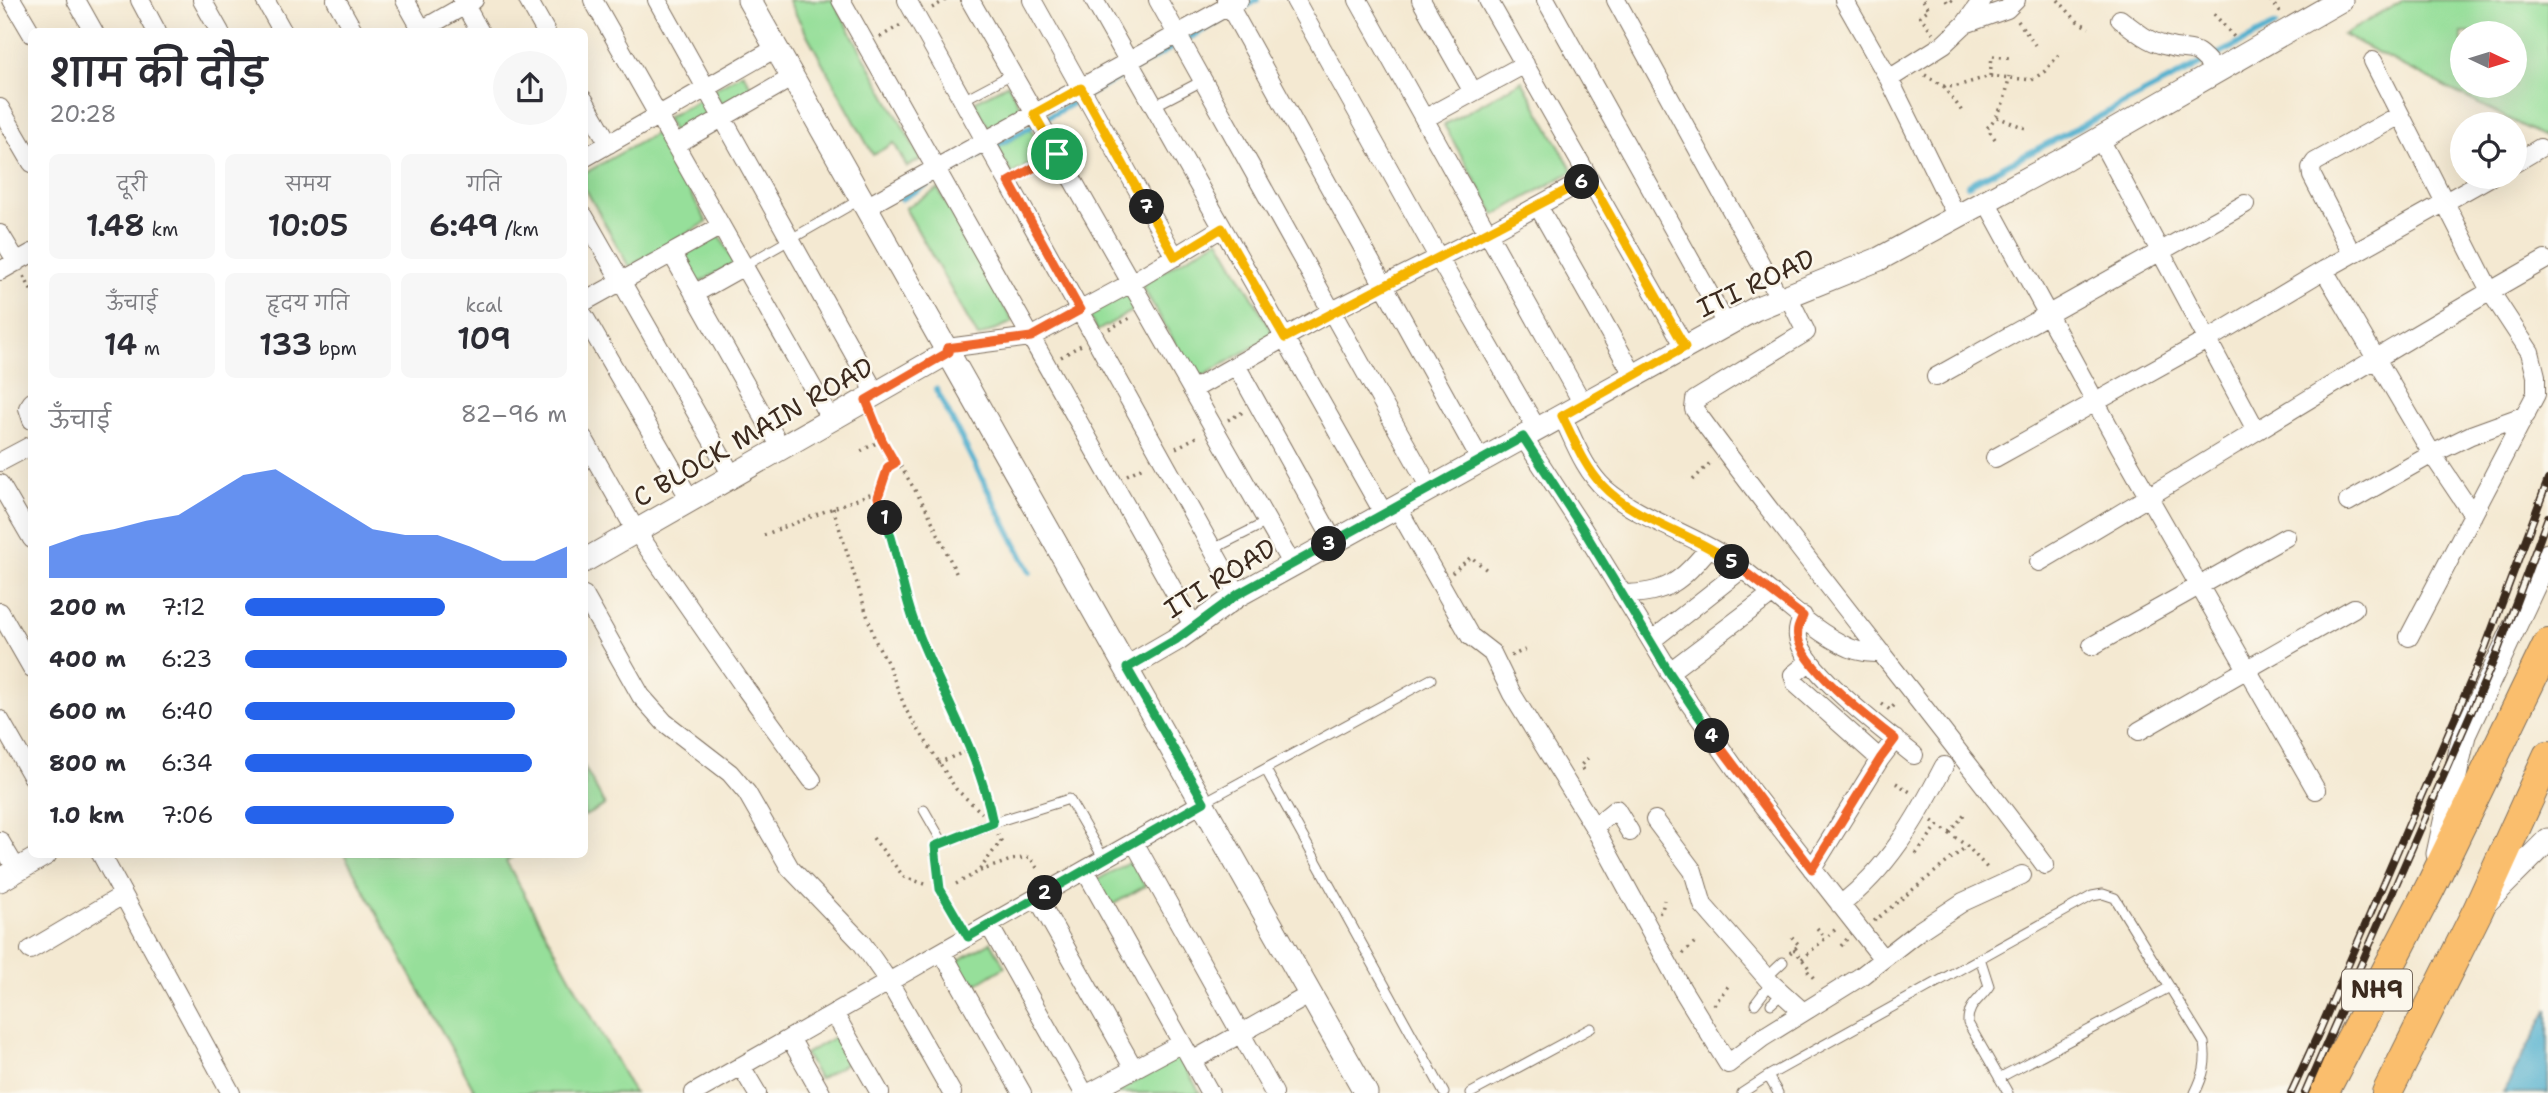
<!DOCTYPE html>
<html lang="hi">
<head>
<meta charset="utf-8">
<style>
	:root { --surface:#fff; --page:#f7f7f7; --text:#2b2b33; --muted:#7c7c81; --accent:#2563eb }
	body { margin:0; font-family:"Shantell Sans","Playpen Sans Deva",sans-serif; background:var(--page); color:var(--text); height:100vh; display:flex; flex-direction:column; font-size:26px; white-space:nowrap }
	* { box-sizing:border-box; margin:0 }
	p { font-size:23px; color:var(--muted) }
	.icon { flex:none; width:38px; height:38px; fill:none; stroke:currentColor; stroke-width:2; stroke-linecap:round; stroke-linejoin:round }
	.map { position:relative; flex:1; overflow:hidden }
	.side { position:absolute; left:28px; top:28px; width:560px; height:830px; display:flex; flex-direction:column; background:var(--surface); border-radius:10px; box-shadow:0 7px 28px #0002 }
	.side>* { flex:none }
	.needle { width:46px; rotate:94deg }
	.controls { position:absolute; left:2450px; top:21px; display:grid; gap:14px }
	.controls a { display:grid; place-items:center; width:77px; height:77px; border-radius:50%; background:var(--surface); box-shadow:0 7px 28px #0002; font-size:35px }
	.pin { position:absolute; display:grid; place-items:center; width:60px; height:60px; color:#fff; margin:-30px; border:4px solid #fff; border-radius:50%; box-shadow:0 2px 7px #0007 }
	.km { position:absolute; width:35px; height:35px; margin:-18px; border-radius:50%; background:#222; color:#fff; font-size:19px; line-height:35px; text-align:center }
	.round { display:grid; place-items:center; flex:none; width:74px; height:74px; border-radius:37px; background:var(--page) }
	.summary { display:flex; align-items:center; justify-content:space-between; height:119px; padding:0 21px }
	h1 { font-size:38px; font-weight:600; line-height:52px }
	.stats { display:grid; grid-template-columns:repeat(3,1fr); gap:10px; height:119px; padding:7px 21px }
	.stats div { display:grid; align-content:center; border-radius:10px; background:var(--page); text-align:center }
	.stats b { font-size:30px; font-weight:600 }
	.stats small { font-size:19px; font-weight:400 }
	.stats p { font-size:19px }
	.chart { height:196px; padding:14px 21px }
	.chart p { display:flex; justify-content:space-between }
	.chart svg { width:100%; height:126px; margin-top:7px; fill:var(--accent); opacity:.7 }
	ul { padding:0 21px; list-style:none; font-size:23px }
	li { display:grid; grid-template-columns:112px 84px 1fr; align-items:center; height:52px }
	li i { height:18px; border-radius:9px; background:var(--accent) }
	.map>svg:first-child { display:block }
</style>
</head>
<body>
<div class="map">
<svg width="2548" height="1093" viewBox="0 0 2548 1093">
	<rect width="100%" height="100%" fill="#fbf7ec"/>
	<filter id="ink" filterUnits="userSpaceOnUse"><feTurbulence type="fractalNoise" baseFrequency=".0143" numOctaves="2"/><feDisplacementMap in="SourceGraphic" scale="14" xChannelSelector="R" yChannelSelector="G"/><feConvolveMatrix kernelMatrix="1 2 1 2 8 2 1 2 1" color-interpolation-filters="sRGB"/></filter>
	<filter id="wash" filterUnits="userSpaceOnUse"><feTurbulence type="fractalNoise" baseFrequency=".00686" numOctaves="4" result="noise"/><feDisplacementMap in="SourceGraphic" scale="28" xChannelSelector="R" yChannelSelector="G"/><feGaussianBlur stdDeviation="1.57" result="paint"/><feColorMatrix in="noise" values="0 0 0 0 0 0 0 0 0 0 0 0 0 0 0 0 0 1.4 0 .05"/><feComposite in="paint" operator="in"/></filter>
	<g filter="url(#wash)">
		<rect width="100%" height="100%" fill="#f4e9d2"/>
		<path fill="#96df9a" stroke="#68845c" stroke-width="2" fill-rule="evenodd" d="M788,0h45l88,159 -14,8 -13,-24 -21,12z
			M2404,0h144v139l-205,-104zM2462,33h53v53h-53z
			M743,73l12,20 -30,17 -12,-20z
			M1522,81l51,90 -78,44 -51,-90z
			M1008,84l14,26 -33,18 -15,-26z
			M706,96l11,20 -40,23 -11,-21z
			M1031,129l14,26 -33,19 -15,-26z
			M656,133l51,89 -78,45 -44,-79v-15z
			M938,189l75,133 -35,15 -73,-129z
			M719,235l16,28 -40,22 -16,-28z
			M1219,239l55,96 -78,45 -55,-96z
			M1128,287l11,20 -42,24 -11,-20z
			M585,768l20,37 -20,11h-1z
			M344,854h173l-11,7 128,232h-158z
			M1131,861l14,25 -35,20 -15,-25z
			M991,942l14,25 -35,21 -14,-26z
			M840,1034l14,25 -35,20 -14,-25z
			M1179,1056l21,37h-86z"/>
		<path fill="#4fafce" stroke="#456c76" stroke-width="2" d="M2548,1009v84h-45z"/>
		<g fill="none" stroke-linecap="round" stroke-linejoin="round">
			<path stroke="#4fafce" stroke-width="6" d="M1968,185l307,-160
				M901,199l356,-199
				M936,389l94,183"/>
		</g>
	</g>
	<g filter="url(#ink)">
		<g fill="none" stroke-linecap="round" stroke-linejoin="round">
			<g stroke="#7c6d5d" stroke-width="11">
				<path id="service" d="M963,100l49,-26
					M1154,106l48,-25
					M1009,182l48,-28
					M744,266l117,-67
					M1213,549l54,-27
					M1266,770l178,323
					M1204,802l227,-123
					M924,810l19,33
					M968,937l-28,-48 -5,-43 58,-23 76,-24 35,60
					M1980,958l9,28c-9,14 -22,19 -21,37l40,70
					M1766,978l17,-16
					M1755,1004l16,-21
					M1771,1004l11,-10
					M1768,1076l10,17
					M1999,1078l171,-91
					M1471,1093l120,-65
					M1742,1093l26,-17 324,-180 11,-2 12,4 89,145c3,19 0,32 -9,50"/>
			</g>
			<g stroke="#7c6d5d" stroke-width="20">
				<path id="minor" d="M12,0l20,34
					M76,0l18,32
					M140,0l17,32
					M202,0l18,32
					M265,0l18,32
					M336,0l18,32
					M405,0l18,32
					M462,0l18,32
					M528,0l18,32
					M593,0l238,420
					M657,0l213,383
					M841,0l352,625
					M907,0l331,595
					M970,0l322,565
					M1032,0l143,257
					M1094,0l290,514
					M1158,0l272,488
					M1226,0l255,461
					M1295,0l143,257 99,172
					M1358,0l225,404
					M1421,0l52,92
					M1488,0l197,347
					M1546,0l180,324
					M1616,0l164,299
					M1844,0l45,79 68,138
					M2120,19c13,10 27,22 43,26 32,10 28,-5 53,26
					M1965,24l17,-24
					M418,32l56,-32
					M2373,61l117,230 40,61 6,24v18l-127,243
					M1889,79l55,-35 21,-20 42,-15 9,-9
					M584,100l25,44
					M0,108l32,55
					M1424,119l101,-55
					M2100,139l156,291
					M675,145l118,-68
					M584,158l192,-110
					M2515,163l25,-15
					M1986,201l134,246 196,343
					M1538,206l96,170
					M866,207l373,-207
					M584,216l142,249
					M0,234l17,28
					M672,254l103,183
					M2352,254l-40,-78 -1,-8 4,-6 85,-47
					M2324,270l108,184 41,61
					M0,271l32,-18
					M694,294l50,-28
					M1788,296l18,36 -111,68 -1,9c113,155 236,302 351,456
					M584,302l137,-76
					M584,316l100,173
					M947,348l84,-11 100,-54 91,-55
					M1236,365l98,177
					M1936,377l309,-173
					M1192,390l138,-78 158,-79 101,-55
					M32,402l-4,6 4,12
					M1562,416c12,24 22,54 43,73 35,30 82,43 121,68 39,26 83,74 124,91 11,5 21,5 32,5
					M1523,437l60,92 106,174 63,89 131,167
					M584,439l52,92 109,157 67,92
					M1995,458l212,-118 117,-70 166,-93
					M0,462l32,-17
					M0,484l32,55
					M2348,502l84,-48 39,-19 55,-20
					M1397,507l73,129 22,17 20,41 82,133 88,162 46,75 34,-26 98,-61 59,-46 44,-29 59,-27
					M2039,562c169,-99 335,-206 506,-302
					M1622,594c46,0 59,-13 87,-46
					M584,595l57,101 23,26 66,51 17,20 43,75 71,74 28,40 63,111
					M0,612l32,56
					M1803,616c-3,7 -6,13 -5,21 4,33 89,96 116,118
					M1651,641l91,-72
					M2092,646l194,-109
					M1810,661l-17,14 3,9 84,75
					M1669,672l104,-79
					M0,720l32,56
					M2139,731l215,-123
					M1655,820l38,51 10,34 68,78 32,29
					M1594,827l22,-18 14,23
					M0,841l17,29
					M1134,842l140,251
					M101,854l130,239
					M1812,869l68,-110 15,-20
					M1085,870l125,223
					M1037,897l97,172
					M1840,905c48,-36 77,-87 104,-139
					M989,925l95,168
					M30,950l93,-55
					M942,952l80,141
					M834,1013l46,80
					M790,1038l31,55
					M1192,1061l117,-66
					M741,1066l16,27
					M694,1093l510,-291
					M1089,1093l93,-50"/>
			</g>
			<g stroke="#7c6d5d" stroke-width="25">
				<path id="tertiary" d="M749,0l617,1093
					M584,561l365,-209
					M1127,668l50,-29 61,-44 517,-286 124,-50 107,-58 80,-43 275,-158
					M2438,854l26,-119 84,-180
					M0,880l45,-26
					M2486,902l62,-62"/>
			</g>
			<g stroke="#7c6d5d" stroke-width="32">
				<path id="trunk" d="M2323,1093l107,-205 118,-244
					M2387,1093l91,-183 70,-154"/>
			</g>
			<path stroke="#7c6d5d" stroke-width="3.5" stroke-dasharray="2 5" stroke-linecap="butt" d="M1923,0l6,9 -9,7 13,17
				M1946,0l2,3 4,-3
				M2058,0l19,21 12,7
				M2270,0l10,12
				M932,8l14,-8
				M2214,14l21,24
				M2018,21l17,24
				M880,37l21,-12
				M1925,75l18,11 11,1 36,-11 42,4 13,-9 16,-19
				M1990,76l2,-20 18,2
				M1944,86c6,12 14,17 19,28
				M1997,117l31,12
				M1995,139l-8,-11c15,-16 19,-30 22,-52
				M24,276l8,16
				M1109,329l21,-11
				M1061,357l20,-12
				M873,418c7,16 13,40 28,49l26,43 31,67
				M1228,420l15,-8
				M1176,448l24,-13
				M861,451l21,-11
				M895,463l-7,4 -10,30 13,38 10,46 14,46 56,122 19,60
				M1127,475l18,-9
				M1693,480l19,-19
				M833,508l42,132 13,24 18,46 50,79 26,24
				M764,535l116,-45
				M1452,573l19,-16 16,13
				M1511,656l18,-8
				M1882,704l8,6 7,-8
				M938,763l33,-14
				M1583,770l-3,-4 9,-9
				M1896,783l16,10
				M1932,821l35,25 23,25
				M1950,833l15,-20
				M873,838l31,39 24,8
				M1916,854l22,-29
				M980,871l31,-11 19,-3 7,11
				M956,884l22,-12 23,-31 -3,-7
				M1659,913l3,-2 2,-11
				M1874,921l93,-75
				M1817,928l9,10
				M1841,946l6,-7
				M1794,949l15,19 -2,2 9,11
				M1790,953l9,-8 -7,-8
				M1683,954l13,-13
				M1802,959l35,-31
				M1714,1005l14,-19"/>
			<use href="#service" stroke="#fff" stroke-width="9"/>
			<use href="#minor" stroke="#fff" stroke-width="18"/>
			<use href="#tertiary" stroke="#fff" stroke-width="23"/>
			<use href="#trunk" stroke="#fabe6d" stroke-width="30"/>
			<g stroke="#3b2a1e" stroke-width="8">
				<path id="rail" d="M2291,1093l29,-63 165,-382 63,-168
					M2305,1093l192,-440 51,-136"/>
			</g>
			<use href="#rail" stroke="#fbf7ec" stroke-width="5" stroke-dasharray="16" stroke-linecap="butt"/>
		</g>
	</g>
	<g fill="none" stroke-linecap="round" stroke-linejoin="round" filter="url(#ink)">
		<g stroke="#fff" stroke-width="14">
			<path id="split-1" d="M885,518l-7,-21 10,-30 7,-4 -13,-23 -16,-40 83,-48 -2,-4 84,-11 49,-27 -71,-128 48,-28"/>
		</g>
		<g stroke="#fff" stroke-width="14">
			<path id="split-2" d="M885,518c13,35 17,74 31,109 25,66 63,125 77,196l-58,23 5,43 28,48 77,-44"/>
		</g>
		<g stroke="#fff" stroke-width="14">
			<path id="split-3" d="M1045,893l159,-91 -77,-134 50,-29 61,-45 91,-50"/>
		</g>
		<g stroke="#fff" stroke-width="14">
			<path id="split-4" d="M1329,544l194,-107 60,92 86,143 43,64"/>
		</g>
		<g stroke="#fff" stroke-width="14">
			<path id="split-5" d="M1712,736l100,133 68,-110 15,-20c-24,-19 -93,-72 -97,-102 -2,-7 2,-14 5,-21l-71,-54"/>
		</g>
		<g stroke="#fff" stroke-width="14">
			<path id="split-6" d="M1582,182l7,-4 96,169 -123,69c12,23 22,50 40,69 31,34 92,49 130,77"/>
		</g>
		<g stroke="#fff" stroke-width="14">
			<path id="split-7" d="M1147,207l28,50 47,-29 63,110 297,-156"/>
		</g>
		<g stroke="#fff" stroke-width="14">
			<path id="split-8" d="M1057,154l-23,-40 47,-26 66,119"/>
		</g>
		<use href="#split-1" stroke="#f0652b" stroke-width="9"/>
		<use href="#split-2" stroke="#22a559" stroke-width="9"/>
		<use href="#split-3" stroke="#22a559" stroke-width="9"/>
		<use href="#split-4" stroke="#22a559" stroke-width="9"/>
		<use href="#split-5" stroke="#f0652b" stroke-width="9"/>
		<use href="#split-6" stroke="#f5b400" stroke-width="9"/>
		<use href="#split-7" stroke="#f5b400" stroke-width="9"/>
		<use href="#split-8" stroke="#f5b400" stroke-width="9"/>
	</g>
	<g text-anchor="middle" stroke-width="5" stroke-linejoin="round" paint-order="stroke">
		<rect fill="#fbf7ec" stroke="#75685c" stroke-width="2" x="2342" y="969.5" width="70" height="41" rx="5"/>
		<g font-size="24" font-weight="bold" fill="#3b2a1e">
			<text x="2377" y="998">NH9</text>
		</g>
		<g font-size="26" fill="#3b2a1e" stroke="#fbf7ec">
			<text transform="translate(1756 283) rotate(-25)" y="9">ITI ROAD</text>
			<text transform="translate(753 432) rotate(-30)" y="9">C BLOCK MAIN ROAD</text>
			<text transform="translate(1220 578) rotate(-32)" y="9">ITI ROAD</text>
		</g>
	</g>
</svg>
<div class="controls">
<a><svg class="needle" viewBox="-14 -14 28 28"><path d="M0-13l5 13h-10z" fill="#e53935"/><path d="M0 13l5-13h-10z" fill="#7c7c81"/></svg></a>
<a><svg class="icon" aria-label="locate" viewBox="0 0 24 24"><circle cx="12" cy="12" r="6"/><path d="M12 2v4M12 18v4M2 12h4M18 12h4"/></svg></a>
</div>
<div class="pin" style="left:1057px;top:154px;background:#1e9e55"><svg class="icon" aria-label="arrive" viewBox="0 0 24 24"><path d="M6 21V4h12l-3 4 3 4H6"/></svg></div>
<b class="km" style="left:885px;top:518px">1</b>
<b class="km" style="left:1045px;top:893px">2</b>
<b class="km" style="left:1329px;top:544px">3</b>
<b class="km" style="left:1712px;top:736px">4</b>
<b class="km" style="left:1732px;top:562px">5</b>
<b class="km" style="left:1582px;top:182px">6</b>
<b class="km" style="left:1147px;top:207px">7</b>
<section class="side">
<div class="summary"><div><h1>शाम की दौड़</h1><p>20:28</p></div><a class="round"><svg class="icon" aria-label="share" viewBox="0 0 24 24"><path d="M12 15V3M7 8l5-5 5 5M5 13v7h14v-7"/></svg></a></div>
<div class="stats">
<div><p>दूरी</p><b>1.48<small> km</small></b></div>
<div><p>समय</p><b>10:05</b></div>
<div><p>गति</p><b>6:49<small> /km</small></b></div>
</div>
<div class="stats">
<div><p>ऊँचाई</p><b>14<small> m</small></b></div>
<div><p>हृदय गति</p><b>133<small> bpm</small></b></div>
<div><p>kcal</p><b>109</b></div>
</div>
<div class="chart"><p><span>ऊँचाई</span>82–96 m</p>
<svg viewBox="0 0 160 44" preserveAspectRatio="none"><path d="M0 44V33L10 29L20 27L30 24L40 22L50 15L60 8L70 6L80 13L90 20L100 27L110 29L120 29L130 33L140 38L150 38L160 33V44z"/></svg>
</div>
<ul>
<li><b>200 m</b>7:12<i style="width:62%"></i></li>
<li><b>400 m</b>6:23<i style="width:100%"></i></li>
<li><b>600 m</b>6:40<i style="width:84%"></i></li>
<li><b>800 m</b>6:34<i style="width:89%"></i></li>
<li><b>1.0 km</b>7:06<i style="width:65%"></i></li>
</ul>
</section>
</div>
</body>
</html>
